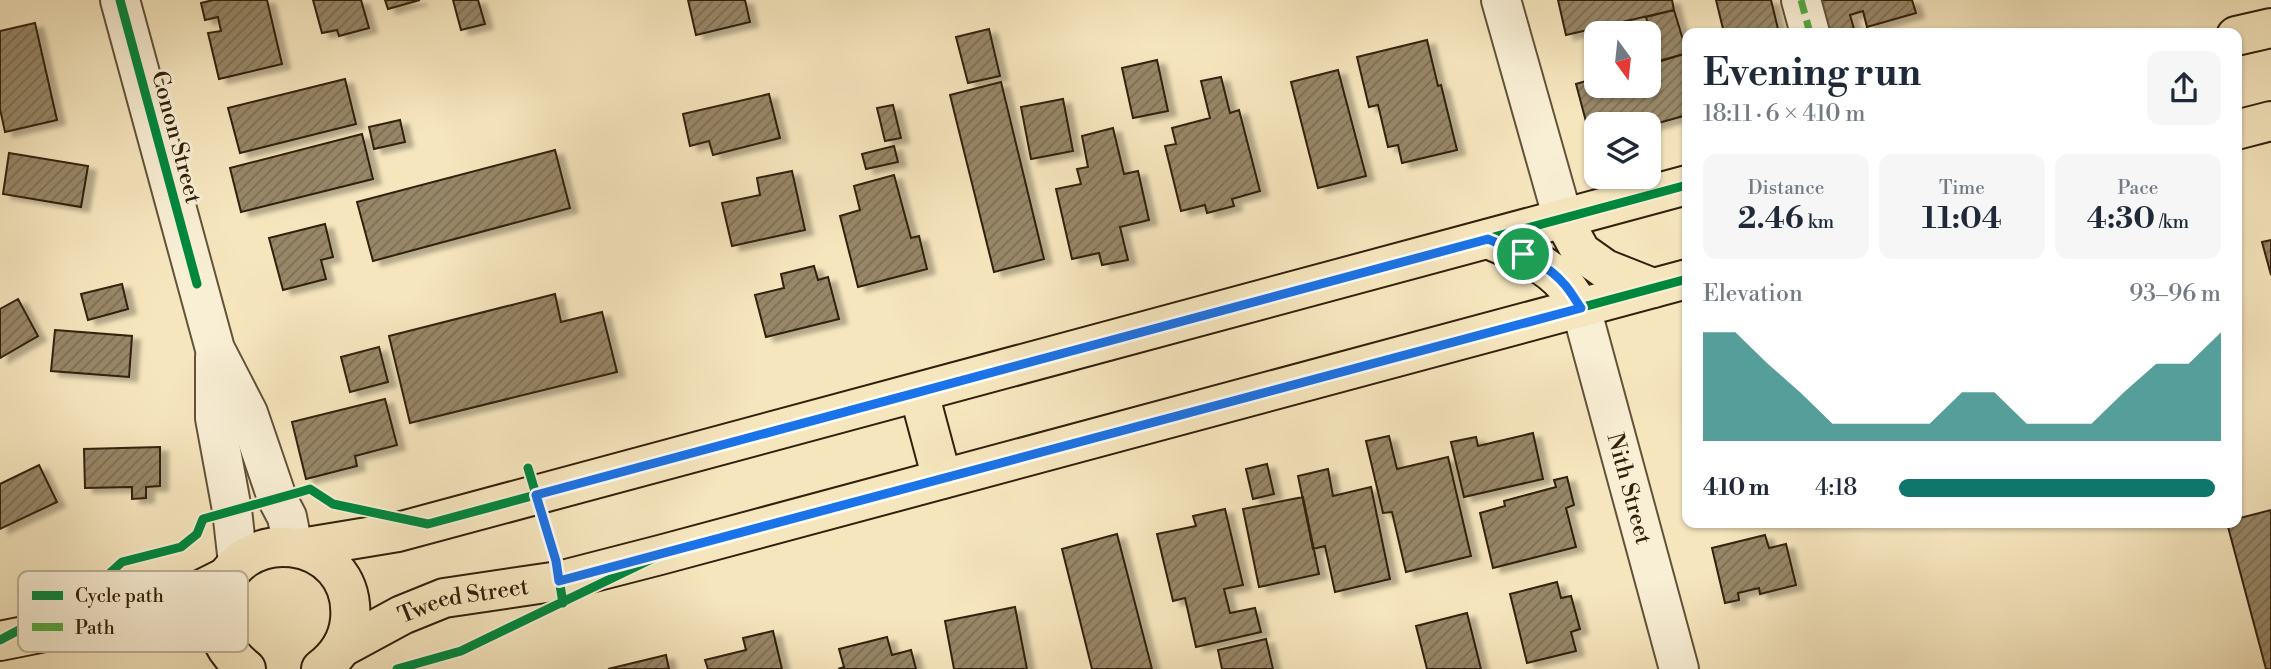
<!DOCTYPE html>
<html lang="en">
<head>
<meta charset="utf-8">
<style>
	:root { --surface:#fff; --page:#f6f6f7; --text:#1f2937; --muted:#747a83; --accent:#0f766e }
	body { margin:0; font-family:"Libre Bodoni",serif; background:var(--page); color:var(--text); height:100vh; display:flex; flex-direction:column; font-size:26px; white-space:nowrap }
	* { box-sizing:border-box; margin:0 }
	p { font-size:23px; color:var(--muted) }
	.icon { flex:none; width:38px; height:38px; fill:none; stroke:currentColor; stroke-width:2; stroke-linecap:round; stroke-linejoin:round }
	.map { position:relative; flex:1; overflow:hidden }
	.panel { position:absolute; left:1682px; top:28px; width:560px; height:500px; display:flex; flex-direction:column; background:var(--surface); border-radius:14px; box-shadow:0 2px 5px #0004 }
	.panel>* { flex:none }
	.needle { width:46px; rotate:165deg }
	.fabs { position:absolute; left:1584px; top:21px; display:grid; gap:14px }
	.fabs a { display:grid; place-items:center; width:77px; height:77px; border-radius:14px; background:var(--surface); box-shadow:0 2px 5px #0004; font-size:35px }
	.pin { position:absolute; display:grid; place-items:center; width:60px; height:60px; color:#fff; margin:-30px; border:4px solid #fff; border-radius:50%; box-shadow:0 2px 7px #0007 }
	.round { display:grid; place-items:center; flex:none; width:74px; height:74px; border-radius:14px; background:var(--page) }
	.headline { display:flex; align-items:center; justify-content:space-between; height:119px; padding:0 21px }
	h1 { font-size:38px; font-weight:800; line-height:52px }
	.metrics { display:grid; grid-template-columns:repeat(3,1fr); gap:10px; height:119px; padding:7px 21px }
	.metrics div { display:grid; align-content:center; border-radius:14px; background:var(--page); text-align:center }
	.metrics b { font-size:30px; font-weight:800 }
	.metrics small { font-size:19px; font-weight:400 }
	.metrics p { font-size:19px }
	.chart { height:196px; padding:14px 21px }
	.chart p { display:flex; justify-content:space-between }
	.chart svg { width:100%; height:126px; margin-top:7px; fill:var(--accent); opacity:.7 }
	ul { padding:0 21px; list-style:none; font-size:23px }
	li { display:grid; grid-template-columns:112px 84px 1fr; align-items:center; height:52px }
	li i { height:18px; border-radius:9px; background:var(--accent) }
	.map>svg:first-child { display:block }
</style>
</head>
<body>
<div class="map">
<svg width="2271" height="669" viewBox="0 0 2271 669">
	<defs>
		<pattern id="building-hatch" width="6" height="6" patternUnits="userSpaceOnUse" patternTransform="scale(1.75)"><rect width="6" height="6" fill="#978768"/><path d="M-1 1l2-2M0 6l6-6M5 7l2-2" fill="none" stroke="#7c6e54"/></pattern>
		<filter id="shadow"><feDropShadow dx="8" dy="4.5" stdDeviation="2" flood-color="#0004"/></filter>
	</defs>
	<rect width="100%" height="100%" fill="#f6e6be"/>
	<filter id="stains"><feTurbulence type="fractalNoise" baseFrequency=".00286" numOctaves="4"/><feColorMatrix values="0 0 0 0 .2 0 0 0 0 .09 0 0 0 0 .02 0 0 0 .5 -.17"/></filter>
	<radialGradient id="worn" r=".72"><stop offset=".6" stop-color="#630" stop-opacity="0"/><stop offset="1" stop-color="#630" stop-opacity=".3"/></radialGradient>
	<path fill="url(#building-hatch)" stroke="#31200b" stroke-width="2" filter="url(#shadow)" d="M213,0h54l15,64 -63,15 -11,-46 13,-2 -3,-14 -13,3 -4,-17z
		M313,0h48l8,28 -30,8 -2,-6 -15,3z
		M385,0h35l-32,9z
		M453,0h25l7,24 -24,6z
		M688,0h57l5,22 -54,13z
		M1558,0h114l2,10 -108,25z
		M1716,0h55l8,33h-55z
		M1815,0h97l4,13 -49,14 -4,-16 -13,4 4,14 -14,4h-16z
		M1674,10l13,43 -29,9 -12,-45z
		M35,23l22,97 -52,12 -5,-23v-78z
		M989,29l11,47 -32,7 -12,-46z
		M1427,40l11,46 3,-1 16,65 -55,13 -4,-18 -10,2 -10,-42 -9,2 -12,-50z
		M1687,53v62l-39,11 -52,-2v14l-7,-5 -13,-49 20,-6v8h52v-22z
		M1157,60l11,51 -35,7 -11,-50z
		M1338,70l28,106 -48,12 -27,-106z
		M1221,77l9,36 9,-3 21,81 -28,8 2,7 -27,7 -2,-8 -24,6 -16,-65 11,-2 -4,-16 38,-10 -9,-37z
		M345,79l11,45 -116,29 -12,-45z
		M1001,82l43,177 -50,13 -44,-177z
		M769,94l11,44 -67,17 -4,-14 -19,5 -7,-32z
		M1063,99l10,52 -42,8 -10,-52z
		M893,105l8,33 -16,3 -8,-33z
		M400,120l5,22 -31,7 -5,-22z
		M1113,128l11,46 14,-3 11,49 -29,7 8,33 -26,5 -3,-12 -27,6 -16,-70 25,-5 -4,-15 11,-2 -6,-31z
		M362,134l11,45 -132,33 -11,-44z
		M894,146l4,16 -32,7 -4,-15z
		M555,150l15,58 -197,53 -16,-59z
		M9,153l79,13 -7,41 -78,-13z
		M792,171l13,59 -73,16 -10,-43 38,-8 -3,-17z
		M894,175l17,63 8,-2 8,33 -69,18 -18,-71 20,-6 -6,-24z
		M325,224l8,33 -12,3 5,19 -43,11 -14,-52z
		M2271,240v35l-9,-33z
		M814,266l4,14 10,-3 11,42 -73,18 -11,-42 29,-7 -3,-14z
		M122,284l6,25 -40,11 -7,-26z
		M555,294l6,28 41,-10 15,60 -207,51 -21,-87z
		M18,299l20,37 -38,22v-49z
		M55,330l77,6 -3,41 -78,-6z
		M379,347l9,35 -38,10 -9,-35z
		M385,399l12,46 -42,11 2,10 -51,13 -14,-57z
		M1533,433l10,46 -79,18 -13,-55 25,-5 2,9z
		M1389,436l8,33 51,-12 23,99 -65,16 -14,-60 -9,1 -17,-72z
		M160,447v39l-14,1v11l-14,1v-12l-47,1 -1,-39z
		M1267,464l7,30 -21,5 -7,-30z
		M39,465l18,37 -57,27v-45z
		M1328,469l5,27 38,-9 19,92 -55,13 -10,-46 -12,3 -15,-73z
		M1567,477l7,28 -8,3 10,39 -83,21 -13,-55 25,-7 -1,-5 52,-14 -2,-7z
		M1303,497l16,77 -60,13 -16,-78z
		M1225,509l18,76 -19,4 6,24 25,-5 6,24 -65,15 -11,-49 -12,3 -16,-67 39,-8 -3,-10z
		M2271,510v159h-5l-39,-146h9v-4z
		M1117,534l35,135h-60l-30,-120z
		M1765,535l4,13 17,-4 10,41 -36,9 -1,-6 -21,5 1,7 -14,3 -13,-55z
		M1557,582l4,16 10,-2 9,33 -9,3 5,19 -49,12 -17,-69z
		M1015,607l12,62h-73l-9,-48z
		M1467,613l14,56h-54l-11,-43z
		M773,631l9,38h-74l-3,-9 41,-10 -3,-12z
		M887,637l5,18 19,-5 5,19h-78l6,-2 -5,-18z
		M1266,639l7,30h-51l-4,-19z
		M666,655l3,14h-61z"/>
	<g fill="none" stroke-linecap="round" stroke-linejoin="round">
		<g stroke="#625238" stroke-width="42">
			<g id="minor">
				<path d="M120,0l95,349 33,64 29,85 10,19 6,30"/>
				<path d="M1501,0l62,219"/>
				<path d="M1801,0l9,33"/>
				<path id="s1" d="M1581,308l98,361"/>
				<path d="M215,357v61l17,92 6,53"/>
			</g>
		</g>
		<g stroke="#31200b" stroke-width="42">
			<g id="major">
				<path d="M2236,36l35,-8"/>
				<path d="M2236,130l35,-9"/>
				<path d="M1563,219l18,33 24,17 48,19"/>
				<path d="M1488,239c27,12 58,23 77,46 6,7 11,16 16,23"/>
				<path d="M919,393l23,86"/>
				<path d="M301,548l97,-16 1289,-347"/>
				<path d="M0,641l145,-29 45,-17 36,-18"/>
				<path id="s2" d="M341,648l61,-33 42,-17 115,-17 101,-26 1027,-276"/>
				<path d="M246,669c-20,-16 -34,-39 -29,-65 15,-86 141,-70 133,16 -2,21 -13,37 -29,49"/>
			</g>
		</g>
		<use href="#minor" stroke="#f9efd5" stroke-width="38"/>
		<use href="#major" stroke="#f6e6be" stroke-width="38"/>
		<path stroke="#54aa41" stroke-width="7" stroke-dasharray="14 7" stroke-linecap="butt" d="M1801,0l9,33"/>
		<g stroke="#f9efd5" stroke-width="13">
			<path id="cycleway" d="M120,0l77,284
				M528,468l28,93 7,42
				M0,640l88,-47 34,-31 59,-15 16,-13 6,-15 97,-27 10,-3 23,15 95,20 1259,-339
				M397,669l64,-18 199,-96 1027,-276"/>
		</g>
		<use href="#cycleway" stroke="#00873e" stroke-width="9"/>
	</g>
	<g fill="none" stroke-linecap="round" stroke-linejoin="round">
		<g stroke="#fff" stroke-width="14">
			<path id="route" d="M1488,239c27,12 58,23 77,46 6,7 11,16 16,23l-1022,273 -3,-20 -20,-66z"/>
		</g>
		<use href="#route" stroke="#1a73e8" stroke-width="9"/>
	</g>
	<g text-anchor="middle" stroke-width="6" stroke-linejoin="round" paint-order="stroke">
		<g font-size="23" fill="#31200b" stroke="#f9efd5">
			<text transform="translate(177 137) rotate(75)" y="8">Conon Street</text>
			<text dy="8" stroke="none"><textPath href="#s1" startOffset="187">Nith Street</textPath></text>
			<text dy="8" stroke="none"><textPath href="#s2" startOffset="133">Tweed Street</textPath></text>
		</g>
	</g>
	<rect x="18" y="571" width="230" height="81" rx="10" fill="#f9efd5" stroke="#bdb198" stroke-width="2"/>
	<rect x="32" y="591" width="31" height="9" fill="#00873e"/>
	<rect x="32" y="623" width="31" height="8" fill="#54aa41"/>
	<g font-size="19" fill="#31200b">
		<text x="75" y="602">Cycle path</text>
		<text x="75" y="634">Path</text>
	</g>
	<rect width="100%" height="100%" filter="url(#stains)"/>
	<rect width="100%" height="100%" fill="url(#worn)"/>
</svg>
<div class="fabs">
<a><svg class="needle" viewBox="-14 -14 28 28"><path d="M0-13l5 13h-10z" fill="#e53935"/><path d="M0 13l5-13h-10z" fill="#747a83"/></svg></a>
<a><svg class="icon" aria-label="layers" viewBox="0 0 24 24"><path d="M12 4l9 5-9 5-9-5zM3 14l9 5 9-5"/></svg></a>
</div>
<div class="pin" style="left:1523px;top:254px;background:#1e9e55"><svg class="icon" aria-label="arrive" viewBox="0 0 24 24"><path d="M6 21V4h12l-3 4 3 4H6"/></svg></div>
<section class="panel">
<div class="headline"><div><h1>Evening run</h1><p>18:11 · 6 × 410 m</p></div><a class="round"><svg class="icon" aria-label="share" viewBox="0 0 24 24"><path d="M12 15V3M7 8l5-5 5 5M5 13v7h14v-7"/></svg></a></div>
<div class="metrics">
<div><p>Distance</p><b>2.46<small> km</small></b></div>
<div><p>Time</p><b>11:04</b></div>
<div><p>Pace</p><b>4:30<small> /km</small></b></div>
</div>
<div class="chart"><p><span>Elevation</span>93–96 m</p>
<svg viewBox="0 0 160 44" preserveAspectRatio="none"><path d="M0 44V6L10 6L20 17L30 27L40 38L50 38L60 38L70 38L80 27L90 27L100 38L110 38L120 38L130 27L140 17L150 17L160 6V44z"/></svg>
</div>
<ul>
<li><b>410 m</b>4:18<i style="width:98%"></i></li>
</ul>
</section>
</div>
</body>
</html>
